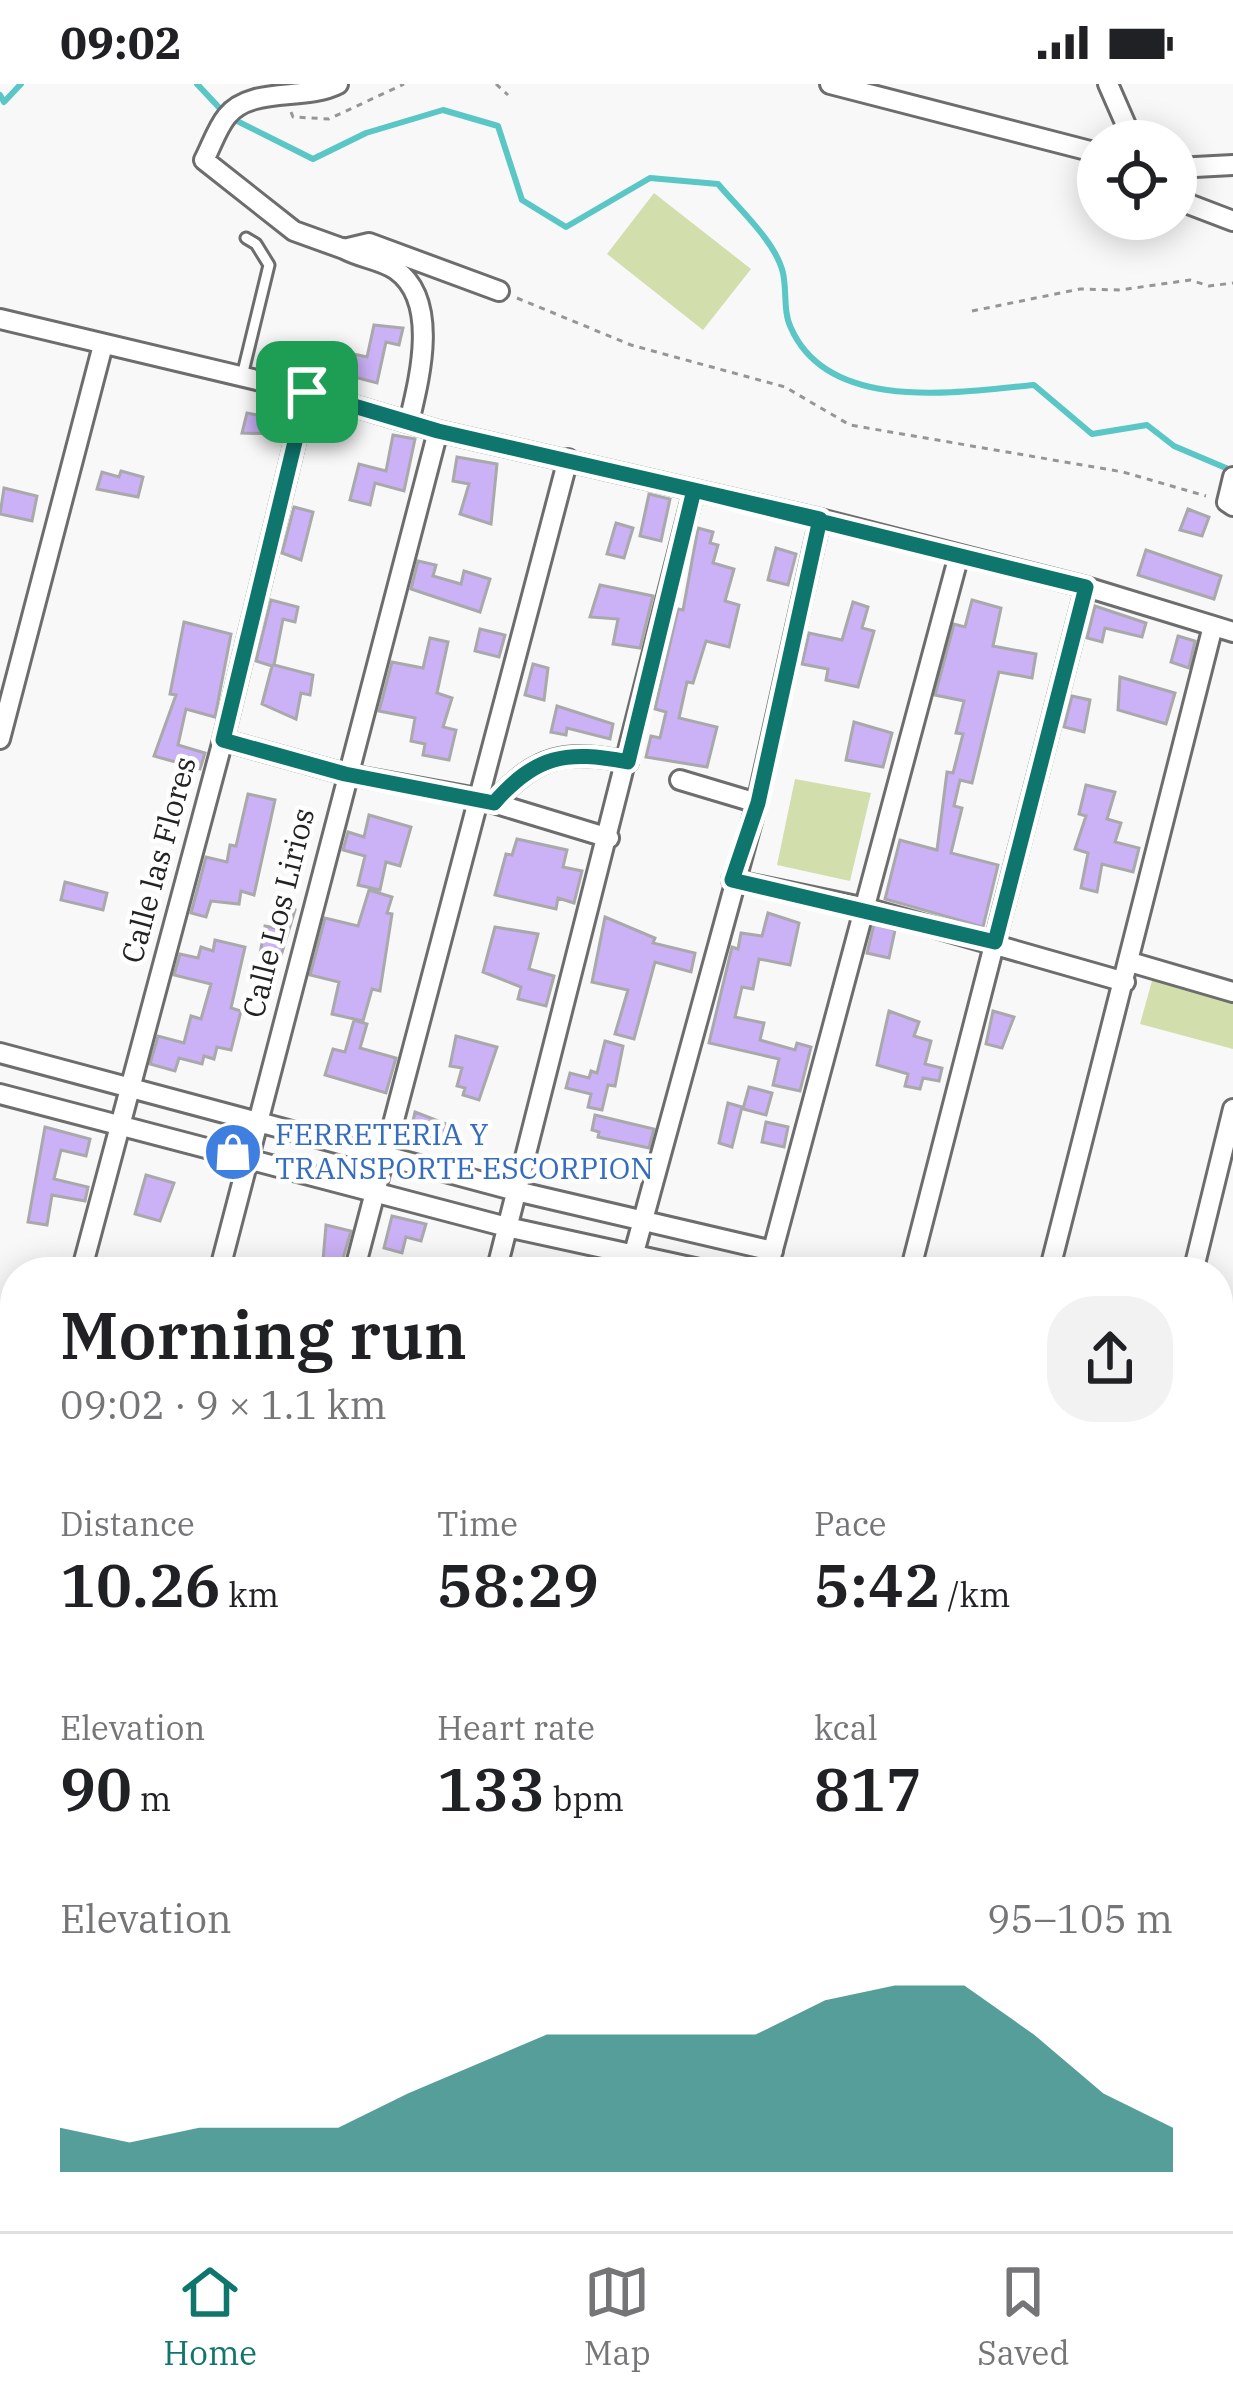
<!DOCTYPE html>
<html lang="en">
<head>
<meta charset="utf-8">
<style>
	:root { --surface:#fff; --page:#f2f2f2; --text:#202124; --muted:#757577; --line:#e0e0e0; --accent:#0f766e }
	body { margin:0; font-family:"IBM Plex Serif",serif; background:var(--page); color:var(--text); height:100vh; display:flex; flex-direction:column; font-size:45px; white-space:nowrap }
	* { box-sizing:border-box; margin:0 }
	p { font-size:39px; color:var(--muted) }
	.icon { flex:none; width:66px; height:66px; fill:none; stroke:currentColor; stroke-width:2; stroke-linecap:round; stroke-linejoin:round }
	.map { position:relative; flex:1; overflow:hidden }
	.sheet { position:absolute; left:0px; top:1173px; width:1233px; height:975px; display:flex; flex-direction:column; background:var(--surface); border-radius:48px 48px 0 0; box-shadow:0 6px 30px #0003 }
	.sheet>* { flex:none }
	.tools { position:absolute; left:1077px; top:36px; display:grid; gap:24px }
	.tools a { display:grid; place-items:center; width:120px; height:120px; border-radius:50%; background:var(--surface); box-shadow:0 6px 30px #0003; font-size:60px }
	.pin { position:absolute; display:grid; place-items:center; width:102px; height:102px; color:#fff; margin:-51px; border-radius:24px; box-shadow:0 6px 18px #0006 }
	.round { display:grid; place-items:center; flex:none; width:126px; height:126px; border-radius:48px; background:var(--page) }
	.head { display:flex; align-items:center; justify-content:space-between; height:204px; padding:0 60px }
	h1 { font-size:66px; font-weight:600; line-height:90px }
	.figures { display:grid; grid-template-columns:repeat(3,1fr); gap:18px; height:204px; padding:12px 60px }
	.figures div { display:grid; align-content:center }
	.figures b { font-size:60px; font-weight:600 }
	.figures small { font-size:33px; font-weight:400 }
	.figures p { font-size:33px }
	.chart { height:336px; padding:24px 60px }
	.chart p { display:flex; justify-content:space-between }
	.chart svg { width:100%; height:216px; margin-top:12px; fill:var(--accent); opacity:.7 }
	.status { display:flex; justify-content:space-between; align-items:center; height:84px; padding:0 60px; background:var(--surface); direction:ltr }
	.status svg { height:33px; fill:currentColor }
	.menu { display:flex; justify-content:space-around; align-items:center; height:168px; border-top:3px solid var(--line); background:var(--surface); font-size:33px; color:var(--muted) }
	.menu a { display:grid; justify-items:center; gap:6px }
	.menu .active { color:var(--accent) }
	.map>svg:first-child { display:block }
</style>
</head>
<body>
<div class="status"><b>09:02</b><svg viewBox="0 0 49 12"><path d="M0 12V9h3v3zM5 12V6h3v6zM10 12V3h3v9zM15 12V0h3v12zM26 1h20v11H26zM47 4h2v5h-2z"/></svg></div>
<div class="map">
<svg width="1233" height="2147" viewBox="0 0 1233 2147">
	<rect width="100%" height="100%" fill="#f8f8f9"/>
	<path fill="#d2deab" d="M654,109l97,76 -48,61 -96,-76z
		M795,695l76,14 -21,88 -73,-16z
		M1155,886l78,13v66l-93,-25z"/>
	<g fill="none" stroke-linecap="round" stroke-linejoin="round">
		<path stroke="#5ac6c6" stroke-width="6" d="M197,0l30,32 86,43 53,-26 77,-23 55,16 24,74 44,27 84,-49 68,6c21,25 58,58 65,89 4,18 0,39 8,55 38,86 168,64 243,57l58,49 55,-9 27,21 59,25
			M0,11l4,7 17,-18
			M0,1481l1,-1
			M1218,1983l15,-1
			M822,2133v14
			M1050,2133l7,14
			M221,2147h30
			M518,2147l11,-14
			M941,2147l6,-14
			M1159,2147l5,-14"/>
	</g>
	<path fill="#cbb1f5" stroke="#a9a8aa" stroke-width="3" d="M374,241l29,3 -4,17 -13,-3 -9,41 -42,-11 5,-21 27,6z
		M264,317l19,3 -5,30 -36,-1 5,-20 15,3z
		M393,351l22,4 -11,52 -29,-8 -5,22 -20,-5 9,-36 27,7z
		M457,373l40,7 -6,60 -31,-10 9,-30 -16,-3z
		M121,387l22,6 -5,20 -41,-8 5,-17 17,5z
		M4,404l33,8 -5,25 -32,-7z
		M649,410l21,5 -9,42 -21,-5z
		M294,423l19,5 -12,48 -19,-7z
		M1188,425l21,8 -7,19 -22,-6z
		M616,439l17,5 -9,30 -17,-4z
		M698,444l15,4 -3,11 8,2 -5,18 21,6 -9,32 14,4 -10,42 -23,-6 -13,42 -6,-1 -8,36 38,9 -10,40 -61,-10 5,-21 9,2 6,-26 -11,-3 23,-100 5,1z
		M776,464l20,6 -8,31 -20,-5z
		M1146,466l75,26 -7,23 -76,-24z
		M418,477l18,4 -3,11 28,8 3,-13 26,8 -10,33 -69,-23z
		M600,501l53,11 -13,52 -27,-4 5,-25 -28,-2z
		M271,516l27,7 -3,15 -12,-3 -9,46 39,10 -3,20 -9,-2 -5,26 -34,-15 10,-38 -16,-5z
		M972,516l29,8 -8,38 43,8 -4,24 -33,-6 -27,111 -12,-3 -6,26 8,2 -11,45 47,12 -15,62 -98,-28 15,-59 37,10 10,-78 6,1 10,-39 -7,-1 8,-32 -29,-6 19,-71 11,3z
		M853,518l15,5 -6,21 12,3 -16,56 -32,-7 2,-11 -26,-5 7,-31 33,7z
		M1095,522l51,17 -4,14 -37,-9 -3,14 -15,-4z
		M184,538l47,12 -16,83 -29,-8 -8,36 27,8 -5,16 -46,-13 22,-61 -6,-1z
		M480,545l25,6 -6,22 -24,-6z
		M1178,552l17,5 -6,27 -18,-6z
		M430,554l18,4 -11,51 15,5 -9,29 13,3 -7,30 -26,-5 2,-11 -14,-3 4,-23 -36,-7 13,-49 31,6z
		M533,580l15,4 -4,32 -19,-5z
		M1120,593l55,16 -9,31 -48,-14z
		M1072,612l18,4 -6,32 -20,-5z
		M557,622l56,18 -3,15 -43,-11 -1,7 -15,-3z
		M854,638l38,11 -9,34 -37,-7z
		M1086,701l29,7 -8,27 14,4 -6,19 24,6 -6,24 -31,-8 -5,28 -16,-4 7,-35 -13,-4 11,-33 -7,-2z
		M248,710l27,6 -21,95 -13,-4 -2,13 -28,-3 -5,16 -15,-4 15,-56 21,5 3,-17 6,1z
		M369,731l42,12 -11,39 -14,-4 -6,28 -22,-5 7,-29 -22,-6 5,-18 16,5z
		M517,755l50,11 -4,17 19,4 -8,32 -16,-5 -2,11 -61,-14 11,-41 6,1z
		M65,798l42,11 -4,17 -42,-10z
		M369,806l23,7 -5,16 5,1 -12,77 -8,-2 -9,32 -31,-7 7,-32 -29,-7 15,-57 33,8z
		M279,823l16,3 -15,49 -20,-5 5,-28 11,2z
		M768,829l31,10 -9,42 -31,-6 -6,30 -11,-2 -7,30 29,6 -4,17 35,10 2,-7 14,4 -11,44 -27,-6 6,-26 -70,-16 23,-96 6,2 3,-16 21,3z
		M605,833l50,21 -2,5 42,10 -4,19 -36,-10 -21,77 -19,-5 13,-44 -36,-8z
		M874,840l21,6 -6,28 -22,-5z
		M495,843l43,7 -9,35 25,7 -8,30 -28,-7 3,-12 -38,-15z
		M215,856l30,7 -14,61 10,3 -10,39 -14,-3 -3,12 -10,-3 -2,8 -23,-6 -4,13 -25,-7 8,-28 26,7 7,-27 10,3 10,-35 -37,-9 6,-21 18,4 3,-11 12,4z
		M889,927l30,11 -5,14 17,5 -6,23 17,4 -3,13 -16,-3 -3,11 -15,-3 3,-12 -31,-9z
		M993,927l21,6 -12,31 -16,-4z
		M354,936l13,4 -7,24 36,10 -10,35 -61,-18 8,-26 12,3z
		M456,952l41,11 -18,53 -16,-5 2,-7 -8,-2 5,-18 -12,-2z
		M605,957l18,5 -8,40 -7,-1 -6,25 -14,-3 3,-13 -25,-6 4,-15 19,5 2,-7 6,2z
		M749,1003l23,6 -6,22 -23,-6z
		M728,1019l14,4 -10,40 -13,-4z
		M415,1028l31,12 -4,18 -32,-8z
		M595,1031l59,14 -5,19 -51,-11 1,-5 -7,-2z
		M766,1038l22,5 -4,20 -22,-5z
		M45,1043l45,12 -4,17 -25,-6 -7,29 34,8 -3,14 -33,-6 -5,30 -19,-3z
		M146,1091l28,8 -14,38 -25,-7z
		M392,1132l34,8 -5,17 -15,-4 -4,16 -18,-5z
		M326,1141l25,6 -12,41h-17z
		M0,1654l15,3 -8,46 -7,-1z"/>
	<g fill="none" stroke-linecap="round" stroke-linejoin="round">
		<g stroke="#6d6d6e" stroke-width="15">
			<path id="lane" d="M242,292l27,-111 -13,-21 -10,-6"/>
		</g>
		<g stroke="#6d6d6e" stroke-width="24">
			<path id="street" d="M338,0c-33,17 -87,2 -111,32 -10,12 -16,31 -23,44l90,71 50,18 25,-6 130,48
				M830,0l268,69
				M1108,0l25,57
				M1176,84l57,-3
				M1176,109l15,12 42,16
				M344,165c16,9 38,11 52,21 44,31 23,110 13,152
				M0,235l307,73 131,39 382,88 266,68 147,45
				M1233,393l-6,25 6,4
				M0,655l103,-394
				M223,656l122,34 132,24 132,40
				M680,696l77,23
				M494,719c42,-48 72,-54 134,-41
				M732,796l134,28 259,74
				M1130,878l103,30
				M0,969l516,138 257,60
				M0,1010l507,133 206,45
				M634,1169l123,-450 63,-284
				M81,1188l142,-532 84,-348
				M219,1188l219,-841
				M354,1188l214,-813
				M496,1188l198,-782
				M767,1188l192,-717
				M910,1188l176,-685
				M1049,1188l164,-646
				M1193,1188l40,-163
				M1218,1310l15,3
				M0,1592l15,5
				M1218,1609l15,-52
				M0,1825l15,4
				M0,1986l15,3"/>
		</g>
		<path stroke="#969697" stroke-width="3" stroke-dasharray="6 6" stroke-linecap="butt" d="M496,0l12,11
			M291,28l2,5 36,2 75,-35
			M517,214l114,47 154,42 65,38 273,47 83,24
			M972,227l108,-22 40,1 70,-10 19,6 24,-3"/>
		<use href="#lane" stroke="#fff" stroke-width="9"/>
		<use href="#street" stroke="#fff" stroke-width="18"/>
	</g>
	<g fill="none" stroke-linecap="round" stroke-linejoin="round">
		<g stroke="#fff" stroke-width="24">
			<path id="route" d="M307,308l-84,348 122,34 149,29c42,-48 72,-53 134,-41l66,-272 392,97 -91,355 -263,-62 26,-77 62,-284 -382,-88 -131,-39"/>
		</g>
		<use href="#route" stroke="#0f766e" stroke-width="15"/>
	</g>
	<defs>
		<g id="shop-disc" transform="scale(3)"><circle r="9.5" fill="#3f7fe0" stroke="#fff"/><path d="M-5-2.5h2.3a2.7 3.5 0 0 1 5.4 0H5L5.5 6h-11ZM-1.5-2.5h3a1.5 2.3 0 0 0-3 0Z" fill="#fff"/></g>
	</defs>
	<g fill-rule="evenodd">
		<use href="#shop-disc" x="233" y="1068"/>
	</g>
	<g text-anchor="middle" stroke-width="9" stroke-linejoin="round" paint-order="stroke">
		<g font-size="30" fill="#232324" stroke="#fff">
			<text transform="translate(159 776) rotate(-75)" y="10">Calle las Flores</text>
			<text transform="translate(279 829) rotate(-76)" y="10">Calle Los Lirios</text>
		</g>
		<g font-size="30" fill="#366cbe" stroke="#fff" text-anchor="start">
			<text x="275" y="1061">FERRETERIA Y<tspan x="275" dy="34">TRANSPORTE ESCORPION</tspan></text>
		</g>
	</g>
</svg>
<div class="tools">
<a><svg class="icon" aria-label="locate" viewBox="0 0 24 24"><circle cx="12" cy="12" r="6"/><path d="M12 2v4M12 18v4M2 12h4M18 12h4"/></svg></a>
</div>
<div class="pin" style="left:307px;top:308px;background:#1e9e55"><svg class="icon" aria-label="arrive" viewBox="0 0 24 24"><path d="M6 21V4h12l-3 4 3 4H6"/></svg></div>
<section class="sheet">
<div class="head"><div><h1>Morning run</h1><p>09:02 · 9 × 1.1 km</p></div><a class="round"><svg class="icon" aria-label="share" viewBox="0 0 24 24"><path d="M12 15V3M7 8l5-5 5 5M5 13v7h14v-7"/></svg></a></div>
<div class="figures">
<div><p>Distance</p><b>10.26<small> km</small></b></div>
<div><p>Time</p><b>58:29</b></div>
<div><p>Pace</p><b>5:42<small> /km</small></b></div>
</div>
<div class="figures">
<div><p>Elevation</p><b>90<small> m</small></b></div>
<div><p>Heart rate</p><b>133<small> bpm</small></b></div>
<div><p>kcal</p><b>817</b></div>
</div>
<div class="chart"><p><span>Elevation</span>95–105 m</p>
<svg viewBox="0 0 160 44" preserveAspectRatio="none"><path d="M0 44V35L10 38L20 35L30 35L40 35L50 28L60 22L70 16L80 16L90 16L100 16L110 9L120 6L130 6L140 16L150 28L160 35V44z"/></svg>
</div>
</section>
</div>
<nav class="menu">
<a class="active"><svg class="icon" aria-label="home" viewBox="0 0 24 24"><path d="M3 11l9-7 9 7M6 9v11h12V9"/></svg>Home</a>
<a><svg class="icon" aria-label="map" viewBox="0 0 24 24"><path d="M3 6l6-2 6 2 6-2v14l-6 2-6-2-6 2zM9 4v14M15 6v14"/></svg>Map</a>
<a><svg class="icon" aria-label="saved" viewBox="0 0 24 24"><path d="M7 4h10v16l-5-4-5 4z"/></svg>Saved</a>
</nav>
</body>
</html>
